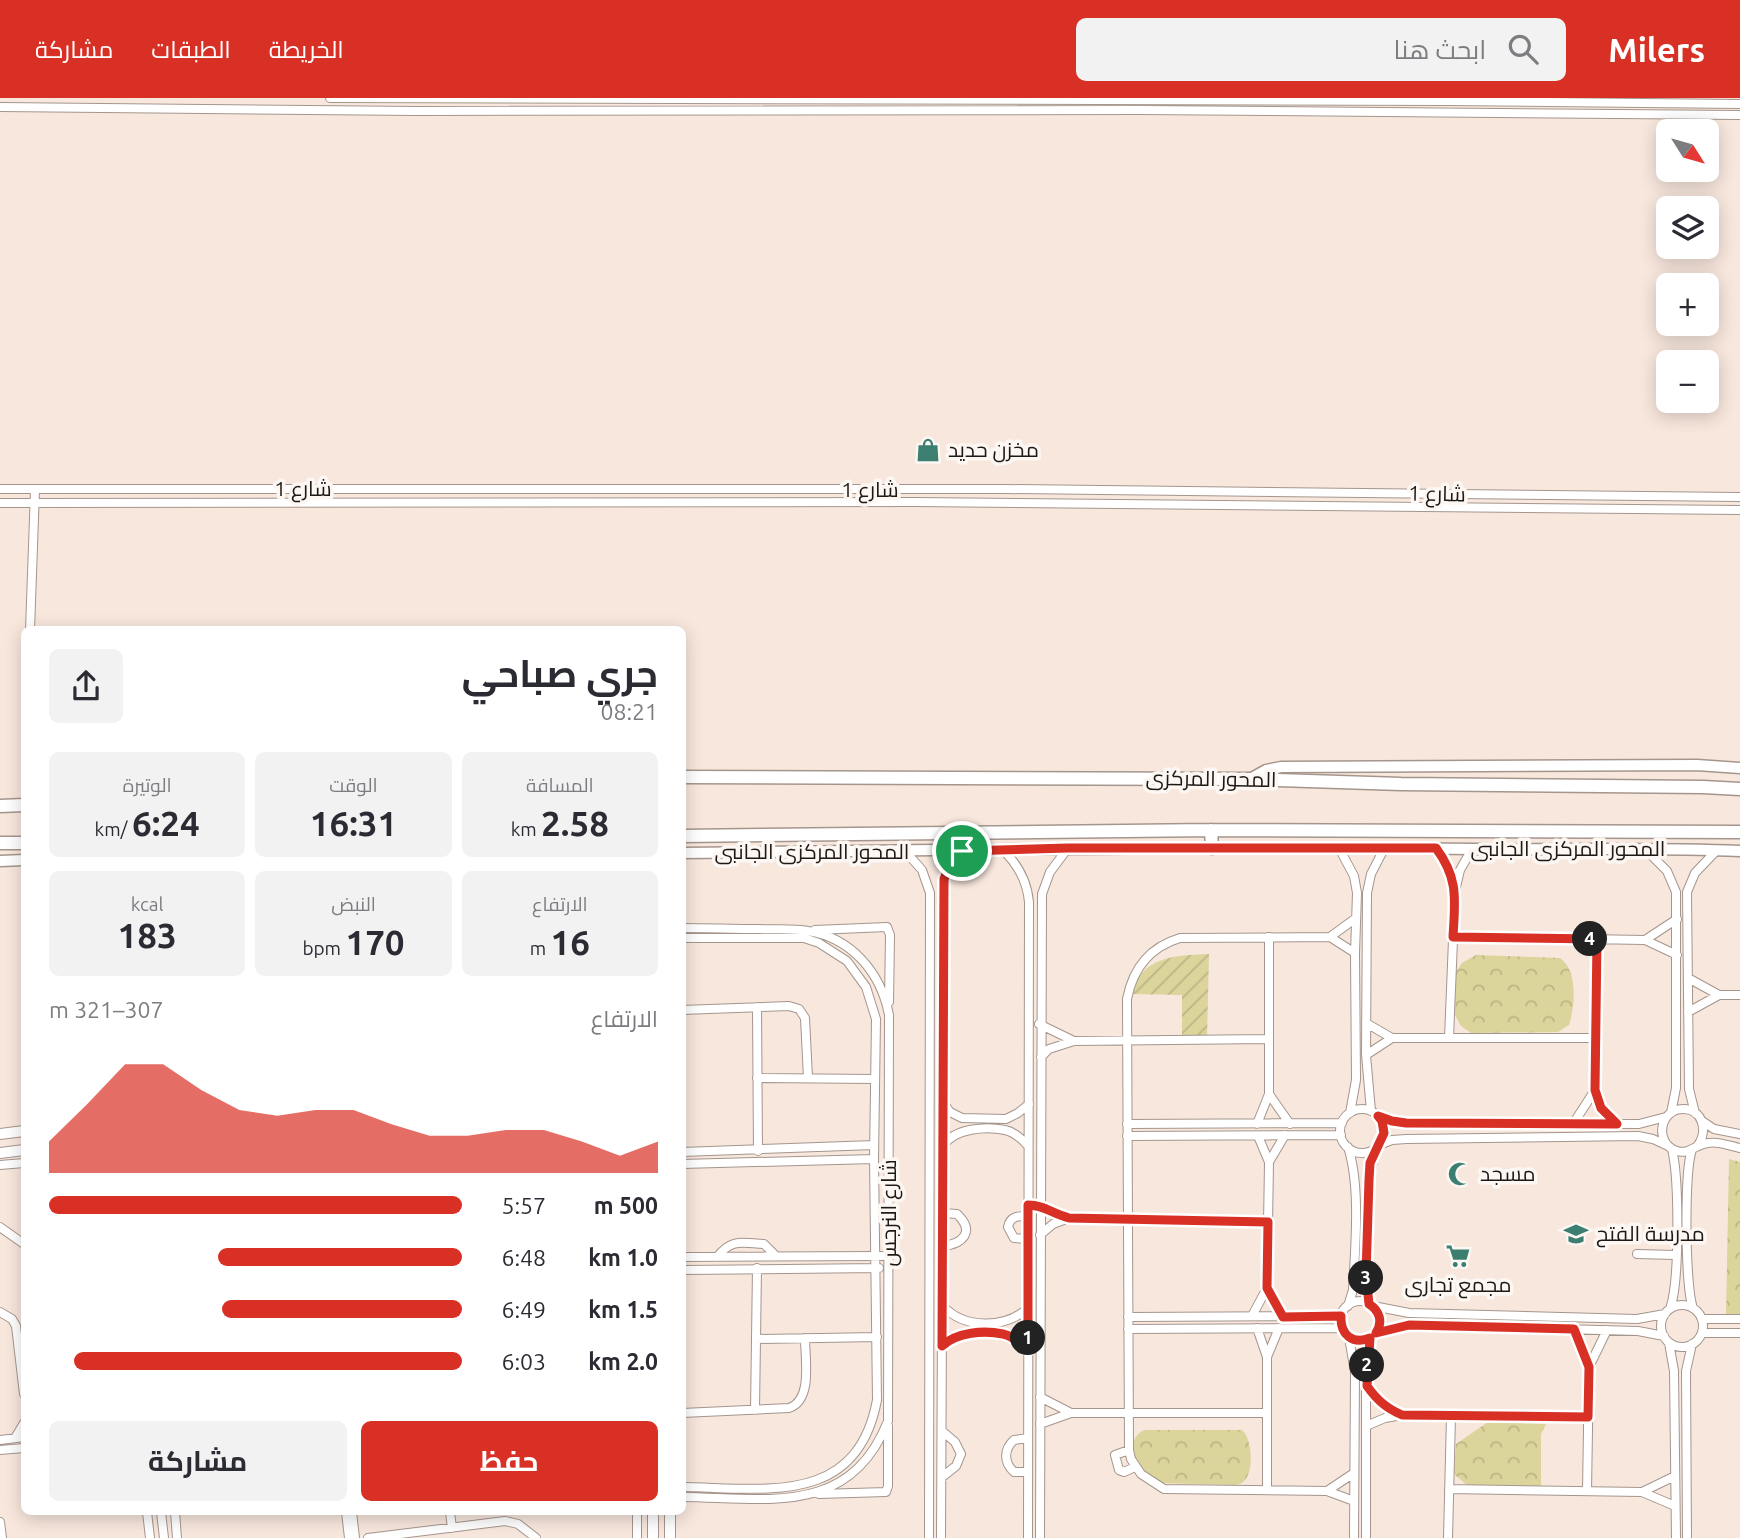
<!DOCTYPE html>
<html lang="ar">
<head>
<meta charset="utf-8">
<style>
	:root { --surface:#fff; --page:#f2f2f3; --text:#2b2b33; --muted:#7c7c81; --accent:#d93025 }
	body { margin:0; font-family:Ubuntu,Cairo,sans-serif; background:var(--page); color:var(--text); direction:rtl; height:100vh; display:flex; flex-direction:column; font-size:26px; white-space:nowrap }
	* { box-sizing:border-box; margin:0 }
	p { font-size:23px; color:var(--muted) }
	.icon { flex:none; width:38px; height:38px; fill:none; stroke:currentColor; stroke-width:2; stroke-linecap:round; stroke-linejoin:round }
	.map { position:relative; flex:1; overflow:hidden; direction:ltr }
	.side { position:absolute; left:21px; top:528px; width:665px; height:889px; display:flex; flex-direction:column; background:var(--surface); border-radius:10px; box-shadow:0 4px 18px #0003; direction:rtl }
	.side>* { flex:none }
	.needle { width:46px; rotate:127deg }
	.tools { position:absolute; left:1656px; top:21px; display:grid; gap:14px }
	.tools a { display:grid; place-items:center; width:63px; height:63px; border-radius:10px; background:var(--surface); box-shadow:0 4px 18px #0003; font-size:35px }
	.pin { position:absolute; display:grid; place-items:center; width:60px; height:60px; color:#fff; margin:-30px; border:4px solid #fff; border-radius:50%; box-shadow:0 2px 7px #0007 }
	.km { position:absolute; width:35px; height:35px; margin:-18px; border-radius:50%; background:#222; color:#fff; font-size:19px; line-height:35px; text-align:center }
	.round { display:grid; place-items:center; flex:none; width:74px; height:74px; border-radius:10px; background:var(--page) }
	.summary { display:flex; align-items:center; justify-content:space-between; height:119px; padding:0 28px }
	h1 { font-size:38px; font-weight:700; line-height:52px }
	.figures { display:grid; grid-template-columns:repeat(3,1fr); gap:10px; height:119px; padding:7px 28px }
	.figures div { display:grid; align-content:center; border-radius:10px; background:var(--page); text-align:center }
	.figures b { font-size:35px; font-weight:700 }
	.figures small { font-size:19px; font-weight:400 }
	.figures p { font-size:19px }
	.chart { height:196px; padding:14px 28px }
	.chart p { display:flex; justify-content:space-between }
	.chart svg { width:100%; height:126px; margin-top:7px; fill:var(--accent); opacity:.7 }
	.button { display:flex; gap:14px; margin-top:auto; padding:14px 28px }
	.button a { flex:1; height:80px; border-radius:10px; background:var(--accent); color:#fff; font-size:28px; font-weight:700; line-height:80px; text-align:center }
	.button a+a { background:var(--page); color:var(--text) }
	ul { padding:0 28px; list-style:none; font-size:23px }
	li { display:grid; grid-template-columns:112px 84px 1fr; align-items:center; height:52px }
	li i { height:18px; border-radius:9px; background:var(--accent) }
	header { display:flex; align-items:center; gap:42px; box-sizing:border-box; height:98px; padding:0 35px; background:var(--accent); color:#fff }
	header strong { font-size:33px }
	nav { display:flex; gap:38px; margin-inline-start:auto; font-size:24px }
	.search { width:490px; height:63px; background:var(--page); display:flex; align-items:center; gap:18px; box-sizing:border-box; padding:0 24px; border-radius:10px; color:var(--muted); font-size:26px }
	.map>svg:first-child { display:block }
</style>
</head>
<body>
<header>
<strong>Milers</strong>
<div class="search"><svg class="icon" aria-label="search" viewBox="0 0 24 24"><circle cx="10" cy="10" r="6"/><path d="M15 15l6 6"/></svg>ابحث هنا</div>
<nav><a>الخريطة</a><a>الطبقات</a><a>مشاركة</a></nav>
</header>
<div class="map">
<svg width="1740" height="1440" viewBox="0 0 1740 1440">
	<defs>
		<pattern id="park-crowns" width="20" height="18" patternUnits="userSpaceOnUse" patternTransform="scale(1.75)"><rect width="20" height="18" fill="#dbd49b"/><path d="M2 6a3 3 0 1 1 6 0M12 15a3 3 0 1 1 6 0" fill="none" stroke="#bcb585"/></pattern>
		<pattern id="garden-furrows" width="10" height="10" patternUnits="userSpaceOnUse" patternTransform="scale(1.75)"><rect width="10" height="10" fill="#dbd49b"/><path d="M-1 1l2-2M0 10L10 0M9 11l2-2" fill="none" stroke="#bcb585"/></pattern>
	</defs>
	<rect width="100%" height="100%" fill="#f8e7dd"/>
	<path fill="url(#park-crowns)" d="M1476,857l84,3c18,12 15,48 9,67l-11,7 -87,1 -10,-7 -6,-11 1,-43 6,-9z
		M1729,1061l11,3v154l-14,-1z
		M1488,1324l58,2 -5,10v52l7,4 -80,-4 -14,-12 2,-30z
		M1144,1332h98c10,8 12,40 3,50 -3,4 -6,4 -10,5l-78,-2c-17,-8 -37,-40 -13,-53z"/>
	<path fill="url(#garden-furrows)" d="M1209,856l-2,84 -25,1v-44l-52,-1c14,-39 44,-38 79,-40z"/>
	<g fill="none" stroke-linecap="round" stroke-linejoin="round">
		<g stroke="#a5968d" stroke-width="10">
			<path id="minor" d="M330,0l1119,3 291,3
				M0,9l417,4 722,-1 601,5
				M0,391h1005l735,8
				M0,405l914,-1 826,8
				M30,532l5,-140
				M1339,750l15,28 3,17 -2,60 1,127 -6,33
				M1436,750l14,21 4,15
				M1002,751c16,15 25,31 27,53l-1,636
				M1645,751l22,22 9,21v196l-5,25
				M905,753l17,19 8,23 -1,645
				M682,830c26,0 51,1 77,1 16,1 33,-1 49,2 44,7 73,42 81,84l-1,406c-38,96 -120,77 -206,76
				M815,832l72,-3 3,8 -1,67
				M1330,839l26,-19
				M1453,839l192,3 32,15
				M682,840h122l15,5 28,18 19,26 10,32 -2,140 3,241c-20,107 -112,88 -195,87
				M1596,841l-1,151 6,18 16,16
				M1645,842l32,-21
				M1688,880l31,17
				M757,909l1,144
				M682,912l107,-4 10,3 6,9 3,60
				M1688,914l31,-17h21
				M1366,925l26,15h202
				M1039,926l35,17
				M1449,940l6,-147 5,-21 12,-21
				M1366,957l26,-17
				M1041,959l8,-8 25,-8 195,-2
				M757,980l118,1
				M1269,996l21,30
				M943,1004l7,10 12,6 44,1 12,-6 11,-9
				M1340 1033a22 22 0 1 1 44 0a22 22 0 1 1-44 0Z
				M1371,1013l-5,-56 1,-162 4,-19 14,-27
				M1695,1015l-6,-24 -2,-197 8,-19 22,-23
				M1378,1018l14,5 14,2 233,1 27,-7
				M1702,1023l12,8 26,5
				M1127,1026l215,-1
				M1257,1026l12,-30v-157
				M1573,1026l22,-34
				M1127,1038l214,-1
				M1379,1047l13,-5 14,-1 232,-3 15,3 15,7
				M1698,1047c10,-14 5,-36 -15,-36 -24,0 -29,35 -6,42 12,4 19,-7 31,-8 10,-2 22,3 32,5
				M943,1048c11,-18 43,-20 62,-16 10,2 17,9 23,16
				M1348,1049c13,40 7,101 5,143l-5,16
				M1692,1052c-8,19 -7,137 1,158
				M682,1054l192,-7
				M1269,1064l16,-27
				M682,1066l192,-5
				M0,1067l24,-2
				M1037,1107l32,13
				M943,1115l14,1c19,18 5,30 -14,32
				M1028,1118c-10,0 -18,0 -20,11l6,11 14,1
				M0,1129l24,17
				M1040,1137l13,-11 16,-6 199,4
				M1637,1156l39,1
				M682,1159l200,-1
				M717,1159c15,-19 25,-14 47,-13l12,12
				M682,1172l197,-2
				M1267,1190l16,28
				M1340 1223a20 20 0 1 1 40 0a20 20 0 1 1-40 0Z
				M1369,1206c-6,-34 -4,-126 8,-157
				M1661 1228a21 21 0 1 1 42 0a21 21 0 1 1-42 0Z
				M943,1208c21,23 62,23 85,2
				M1373,1208l36,7 228,6 28,-5
				M1670,1211c10,-28 9,-131 2,-160
				M0,1214l12,7 4,7 8,68
				M1252,1218l15,-28 2,-126 -11,-26
				M1128,1219l213,-1
				M1702,1221h38
				M1257,1230l10,29v133
				M1128,1231l214,-1
				M1574,1231l15,38 -2,124
				M1376,1235l33,-8 229,6 26,5
				M1702,1235h38
				M1349,1240l6,34 -1,166
				M756,1241l121,-2
				M1669,1245l5,28 2,167
				M941,1248c26,-18 63,-18 87,4
				M1267,1259l12,-29
				M1589,1269l18,-37
				M1367,1289c10,13 20,21 35,28
				M1040,1299l31,16
				M755,1312l2,-142
				M682,1315l107,-5c24,-8 16,-49 16,-70
				M1040,1326l31,-11h196
				M1366,1328l19,-8 17,-3 186,2
				M15,1340l9,-15
				M0,1342l24,-3
				M0,1352l24,-2
				M1129,1352l-14,5 4,15 5,2 11,-5
				M1028,1374h-14c-11,-10 -10,-23 0,-32l14,-2
				M942,1379l14,-11 5,-12 -6,-12 -13,-11
				M1449,1391l193,3 33,14
				M1327,1393l27,-18
				M1642,1394l33,-16
				M819,1396l67,-2 2,-6v-60
				M1354,1403l-27,-10 -163,-2 -23,-15 -10,-15 -2,-9 -2,-451c6,-31 23,-52 53,-61l150,-1 25,16
				M147,1414l3,26
				M161,1414l3,26
				M175,1414l2,26
				M346,1414l3,26
				M352,1414l3,26
				M450,1414l2,16
				M0,1424l2,16
				M368,1440l137,-17 13,3 18,14
				M637,1440v-26
				M941,1440l3,-648 4,-21 14,-18
				M1040,1440l2,-644 8,-22 18,-24
				M1366,1440v-168l4,-32
				M1448,1440l3,-122
				M1687,1440l-1,-167 6,-27"/>
		</g>
		<g stroke="#a5968d" stroke-width="12">
			<path id="tertiary" d="M0,1036l24,-3
				M0,1055l24,-3
				M653,1414v26
				M670,1414v26"/>
		</g>
		<g stroke="#a5968d" stroke-width="13">
			<path id="secondary" d="M1250,681l16,-9 15,-3 416,-2 43,3
				M682,755c264,-3 528,-7 792,-4 89,1 178,-2 266,2
				M0,763l24,-1"/>
		</g>
		<g stroke="#a5968d" stroke-width="15">
			<path id="trunk" d="M682,679l568,2 151,5 302,3 37,2
				M0,708l24,-1
				M1211,732l1,18
				M682,738l529,-6 529,2
				M0,745h24"/>
		</g>
		<use href="#minor" stroke="#fff" stroke-width="8"/>
		<use href="#tertiary" stroke="#fff" stroke-width="10"/>
		<use href="#secondary" stroke="#fff" stroke-width="10"/>
		<use href="#trunk" stroke="#fff" stroke-width="12"/>
	</g>
	<g fill="none" stroke-linecap="round" stroke-linejoin="round">
		<g stroke="#fff" stroke-width="14">
			<path id="route" d="M1068,750h368c23,31 19,52 17,89l144,2 -2,151 6,18 16,16 -211,-1 -14,-2 -14,-5 4,5 2,12 -14,30 -1,17 -3,95 3,29c11,7 14,18 7,29l33,-8 165,4 15,38 -1,50 -186,-2c-16,-7 -25,-15 -35,-29l3,-48c-17,7 -30,-3 -29,-22l-58,1 -16,-29 1,-66 -199,-4c-16,-4 -25,-13 -41,-13v145c-7,-6 -15,-14 -25,-16 -19,-4 -46,-2 -61,12l2,-467 4,-10 14,-18z"/>
		</g>
		<use href="#route" stroke="#d93025" stroke-width="9"/>
	</g>
	<defs>
		<g id="shop-bare" transform="scale(1.89)"><path d="M-5-2.5h2.3a2.7 3.5 0 0 1 5.4 0H5L5.5 6h-11ZM-1.5-2.5h3a1.5 2.3 0 0 0-3 0Z" fill="#3c7f71" stroke="#fdf7f3" stroke-width="2.5" paint-order="stroke"/></g>
		<g id="mosque-bare" transform="scale(1.89)"><path d="M3.5-4.9A6 6 0 1 0 3.5 4.9A5 5 0 1 1 3.5-4.9Z" fill="#3c7f71" stroke="#fdf7f3" stroke-width="2.5" paint-order="stroke"/></g>
		<g id="school-bare" transform="scale(1.89)"><path d="M0-5L7-2L0 1L-7-2ZM-4 1L0 2.5L4 1V4Q0 6-4 4Z" fill="#3c7f71" stroke="#fdf7f3" stroke-width="2.5" paint-order="stroke"/></g>
		<g id="supermarket-bare" transform="scale(1.89)"><path d="M-6-5.5h2.5l.6 2H6L4.5 2H-2.5L-4.4-4H-6ZM-1.5 3.2a1.3 1.3 0 1 0 .1 0ZM3 3.2a1.3 1.3 0 1 0 .1 0Z" fill="#3c7f71" stroke="#fdf7f3" stroke-width="2.5" paint-order="stroke"/></g>
	</defs>
	<g fill-rule="evenodd">
		<use href="#shop-bare" x="928" y="352"/>
		<use href="#mosque-bare" x="1460" y="1076"/>
		<use href="#school-bare" x="1576" y="1136"/>
		<use href="#supermarket-bare" x="1458" y="1158"/>
	</g>
	<g text-anchor="middle" stroke-width="7" stroke-linejoin="round" paint-order="stroke">
		<g font-size="21" fill="#1f1916" stroke="#fdf7f3" text-anchor="start">
			<text x="948" y="359">مخزن حديد</text>
			<text x="1480" y="1083">مسجد</text>
			<text x="1596" y="1143">مدرسة الفتح</text>
			<text x="1458" y="1194" text-anchor="middle">مجمع تجارى</text>
		</g>
		<g font-size="21" fill="#1f1916" stroke="#fdf7f3">
			<text x="303" y="398">شارع 1</text>
			<text x="870" y="399">شارع 1</text>
			<text transform="translate(1437 396) rotate(1)" y="7">شارع 1</text>
			<text transform="translate(1211 681) rotate(1)" y="7">المحور المركزى</text>
			<text x="1568" y="758">المحور المركزى الجانبى</text>
			<text x="812" y="761">المحور المركزى الجانبى</text>
			<text transform="translate(889 1115) rotate(-90)" y="7">شارع النرجس</text>
		</g>
	</g>
</svg>
<div class="tools">
<a><svg class="needle" viewBox="-14 -14 28 28"><path d="M0-13l5 13h-10z" fill="#e53935"/><path d="M0 13l5-13h-10z" fill="#7c7c81"/></svg></a>
<a><svg class="icon" aria-label="layers" viewBox="0 0 24 24"><path d="M12 4l9 5-9 5-9-5zM3 14l9 5 9-5"/></svg></a>
<a>+</a>
<a>−</a>
</div>
<div class="pin" style="left:962px;top:753px;background:#1e9e55"><svg class="icon" aria-label="arrive" viewBox="0 0 24 24"><path d="M6 21V4h12l-3 4 3 4H6"/></svg></div>
<b class="km" style="left:1028px;top:1240px">1</b>
<b class="km" style="left:1367px;top:1267px">2</b>
<b class="km" style="left:1366px;top:1180px">3</b>
<b class="km" style="left:1590px;top:841px">4</b>
<section class="side">
<div class="summary"><div><h1>جري صباحي</h1><p>08:21</p></div><a class="round"><svg class="icon" aria-label="share" viewBox="0 0 24 24"><path d="M12 15V3M7 8l5-5 5 5M5 13v7h14v-7"/></svg></a></div>
<div class="figures">
<div><p>المسافة</p><b>2.58<small> km</small></b></div>
<div><p>الوقت</p><b>16:31</b></div>
<div><p>الوتيرة</p><b>6:24<small> /km</small></b></div>
</div>
<div class="figures">
<div><p>الارتفاع</p><b>16<small> m</small></b></div>
<div><p>النبض</p><b>170<small> bpm</small></b></div>
<div><p>kcal</p><b>183</b></div>
</div>
<div class="chart"><p><span>الارتفاع</span>307–321 m</p>
<svg viewBox="0 0 160 44" preserveAspectRatio="none"><path d="M0 44V33L10 20L20 6L30 6L40 15L50 22L60 24L70 22L80 22L90 27L100 31L110 31L120 29L130 29L140 33L150 38L160 33V44z"/></svg>
</div>
<ul>
<li><b>500 m</b>5:57<i style="width:100%"></i></li>
<li><b>1.0 km</b>6:48<i style="width:59%"></i></li>
<li><b>1.5 km</b>6:49<i style="width:58%"></i></li>
<li><b>2.0 km</b>6:03<i style="width:94%"></i></li>
</ul>
<div class="button"><a>حفظ</a><a>مشاركة</a></div>
</section>
</div>
</body>
</html>
